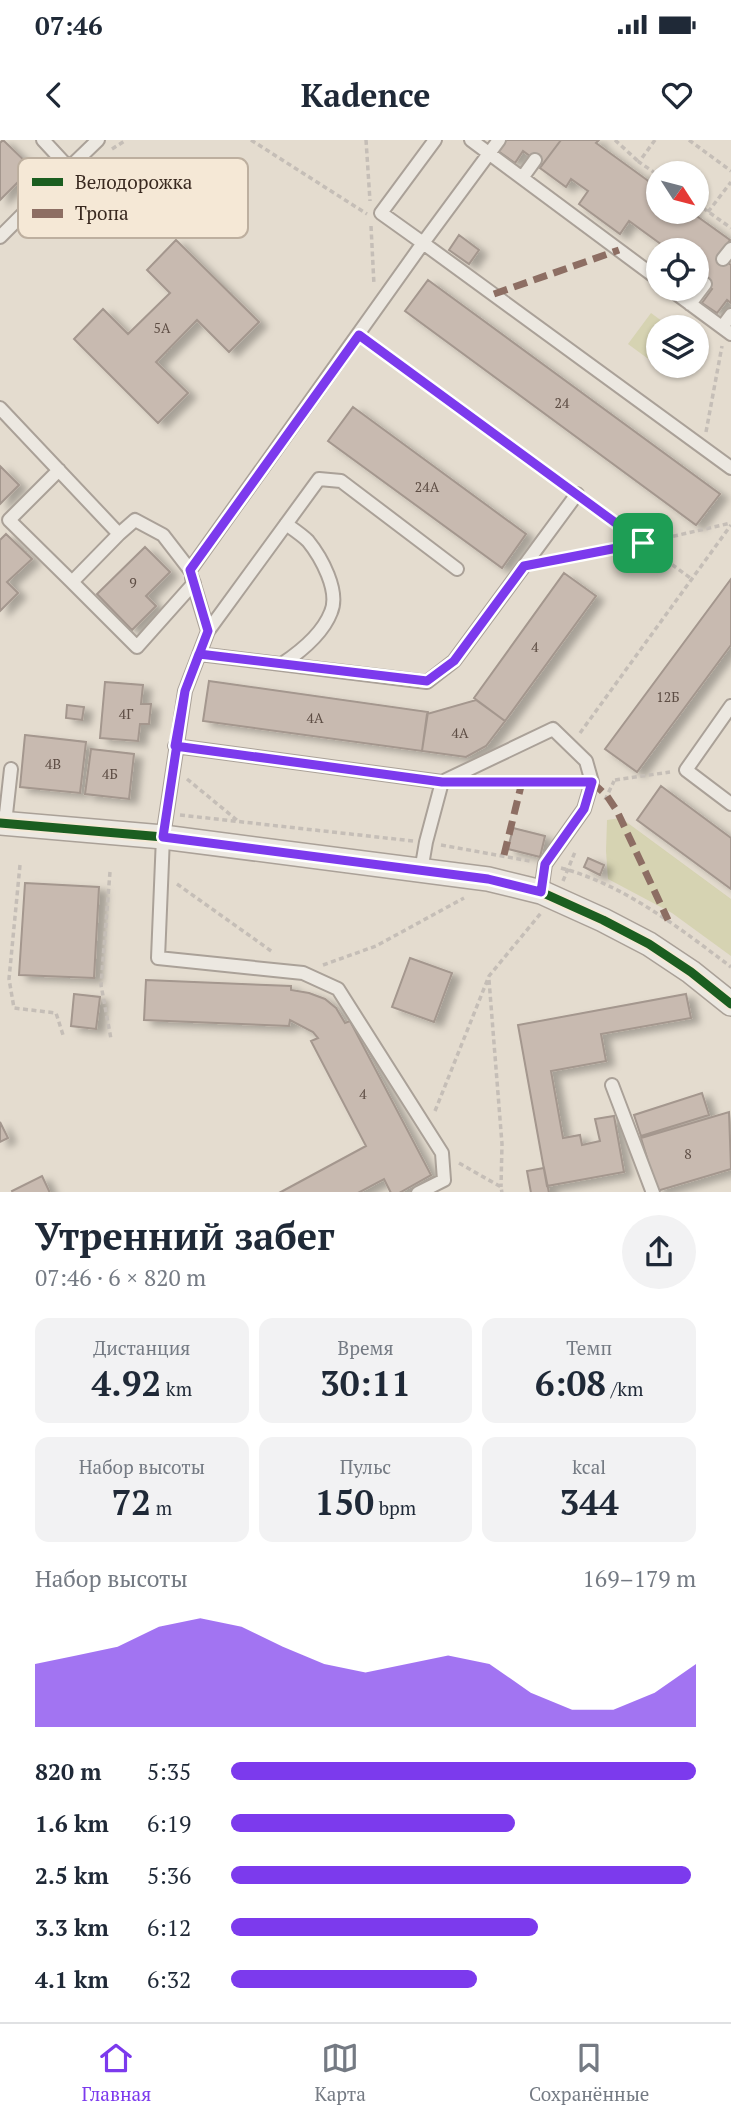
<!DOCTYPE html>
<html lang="ru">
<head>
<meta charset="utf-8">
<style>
	:root { --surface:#fff; --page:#f2f2f3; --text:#1f2937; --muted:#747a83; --line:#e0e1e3; --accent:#7c3aed }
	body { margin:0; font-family:"PT Serif",serif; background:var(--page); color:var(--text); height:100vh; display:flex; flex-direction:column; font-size:26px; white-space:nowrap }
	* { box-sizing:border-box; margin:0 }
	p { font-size:23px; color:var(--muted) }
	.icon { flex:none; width:38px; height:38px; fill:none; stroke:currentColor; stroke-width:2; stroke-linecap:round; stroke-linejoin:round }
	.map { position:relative; height:1052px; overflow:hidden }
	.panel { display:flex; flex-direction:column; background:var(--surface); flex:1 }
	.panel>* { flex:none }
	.needle { width:46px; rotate:126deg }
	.controls { position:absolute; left:646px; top:21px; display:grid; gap:14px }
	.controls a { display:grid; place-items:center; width:63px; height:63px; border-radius:50%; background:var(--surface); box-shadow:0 2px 5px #0004; font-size:35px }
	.pin { position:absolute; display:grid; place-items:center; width:60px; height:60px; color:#fff; margin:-30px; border-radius:14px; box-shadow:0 4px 10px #0006 }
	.round { display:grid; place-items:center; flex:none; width:74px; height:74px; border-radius:37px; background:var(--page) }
	.summary { display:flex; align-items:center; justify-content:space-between; height:119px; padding:0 35px }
	h1 { font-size:38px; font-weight:700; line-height:52px }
	.stats { display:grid; grid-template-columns:repeat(3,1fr); gap:10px; height:119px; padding:7px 35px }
	.stats div { display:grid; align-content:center; border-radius:14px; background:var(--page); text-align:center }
	.stats b { font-size:35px; font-weight:700 }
	.stats small { font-size:19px; font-weight:400 }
	.stats p { font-size:19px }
	.chart { height:196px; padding:14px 35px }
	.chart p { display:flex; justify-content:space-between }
	.chart svg { width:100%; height:126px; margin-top:7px; fill:var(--accent); opacity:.7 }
	ul { padding:0 35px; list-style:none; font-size:23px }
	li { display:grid; grid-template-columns:112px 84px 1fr; align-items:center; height:52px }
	li i { height:18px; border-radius:9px; background:var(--accent) }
	.status { display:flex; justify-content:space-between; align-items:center; height:49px; padding:0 35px; background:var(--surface); direction:ltr }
	.status svg { height:19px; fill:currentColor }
	header { display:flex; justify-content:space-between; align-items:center; height:91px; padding:0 35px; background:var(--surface); font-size:32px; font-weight:700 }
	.tab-bar { display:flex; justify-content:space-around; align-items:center; height:98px; border-top:2px solid var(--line); background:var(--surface); font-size:19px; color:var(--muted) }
	.tab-bar a { display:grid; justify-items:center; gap:4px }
	.tab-bar .active { color:var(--accent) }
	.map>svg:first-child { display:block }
</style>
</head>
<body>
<div class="status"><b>07:46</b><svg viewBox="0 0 49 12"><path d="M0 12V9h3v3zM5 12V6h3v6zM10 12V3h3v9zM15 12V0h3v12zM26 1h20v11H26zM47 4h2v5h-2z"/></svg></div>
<header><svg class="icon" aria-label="back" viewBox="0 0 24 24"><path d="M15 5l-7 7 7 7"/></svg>Kadence<svg class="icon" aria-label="heart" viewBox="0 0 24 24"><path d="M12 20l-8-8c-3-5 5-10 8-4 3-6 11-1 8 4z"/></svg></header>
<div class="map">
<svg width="731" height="1053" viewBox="0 0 731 1053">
	<defs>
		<filter id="shadow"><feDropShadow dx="8" dy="4.5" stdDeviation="3.5" flood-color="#0004"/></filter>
	</defs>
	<rect width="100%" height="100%" fill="#e4dccf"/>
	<path fill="#d6d3b2" d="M651,173l19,14h-12v39h13l-5,6 -38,-28z
		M621,678l110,81v57l-59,-43 -64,-34 -2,-28 1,-31z"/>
	<path fill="#c8bab0" stroke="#a4978e" stroke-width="2" filter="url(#shadow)" d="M3,0l29,28 -32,32v-57z
		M506,0h55l-19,25 -19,-14 -8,12 -17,-12z
		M561,0h38l-3,3 62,45v24h33l39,28 -12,16 13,9v38l-4,-3 -10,13 -15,-10 10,-14 -12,-8 4,-5 -8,-6v-20h-27l-40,-29 -9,13 -41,-30 9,-13 -17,-12 -5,8 -26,-19z
		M459,95l20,15 -10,14 -20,-14z
		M176,100l83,82 -30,30 -32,-32 -41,42 32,31 -30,30 -84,-84 29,-30 25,25 42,-41 -23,-23z
		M428,140l292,214 -24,31 -291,-214z
		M353,267l173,127 -24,34 -174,-127z
		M0,326l19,19 -19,19z
		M6,394l26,25 -25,23 11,11 -18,18v-71z
		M145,407l25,25 -24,24 10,10 -24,24 -35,-36z
		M564,433l32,23 -91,125 -31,-23z
		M731,439v66l-94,127 -32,-23z
		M209,541l219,31 -6,39 -219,-30z
		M105,542l38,3 -2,19h10l-2,20h-9l-2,17 -38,-3z
		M476,560l29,21 -19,25 -20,11 -44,-6 5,-37z
		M67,565l17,2 -2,13 -16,-2z
		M25,595l61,7 -6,51 -60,-6z
		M91,609l43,5 -5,45 -44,-5z
		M661,646l70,52v51l-94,-69z
		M513,688l32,8 -5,21 -32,-8z
		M588,718l16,7 -4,10 -16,-8z
		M25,743l74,4 -5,91 -75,-3z
		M410,818l42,15 -18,49 -42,-15z
		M146,840l145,6v4l18,3 16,6 11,9 9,15 5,-2 81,154 -32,18h-8l-7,-14 -26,14h-79l87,-47 -55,-105 7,-3 -5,-6 -23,-12 -1,6 -145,-6z
		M74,854l26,3 -4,32 -25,-3z
		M686,854l5,24 -90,16 5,27 -55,10 12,67 17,-3 2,10 18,-4 -5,-22 19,-3 10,56 -77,14 -29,-161z
		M702,953l7,22 -68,21 -7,-21z
		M729,972l2,57 -74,22 -16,-53z
		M0,982l8,16 -8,4z
		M544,1028l5,25h-18l-4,-22z
		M42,1036l8,17h-37l-1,-2z"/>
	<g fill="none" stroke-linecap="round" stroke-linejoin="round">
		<g stroke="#aaa198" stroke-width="16">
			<path id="lane" d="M43,0l26,28 29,-28
				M471,0l187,139
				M499,0l-76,103 308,225
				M522,38l13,-18
				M0,97l69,-69
				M723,119l8,-10
				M670,149l61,45
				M690,164l15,-20
				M722,187l9,-12
				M0,268l119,126 16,-14 28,15 27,35 233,-327 -42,-30 54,-73
				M59,330l-50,50 63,62 47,-48
				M192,438l16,53
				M72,442l65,65 57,-64
				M199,514l228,28 27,-21 123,-167
				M282,524c18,-12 41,-31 49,-52 9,-21 -10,-55 -23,-71 -6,-6 -15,-12 -22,-17
				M731,566l-45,64 45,34
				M175,606l267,36 111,-53 33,32 6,21 -8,27 -39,55 -4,28
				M5,683l6,-54
				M421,731l5,-29 16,-60
				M612,945l41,108
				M418,1053l26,-13 -2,-27 -104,-164 -35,-16 -145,-15 5,-121 22,-146 23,-60 111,-152 22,2 116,88"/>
		</g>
		<g stroke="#aaa198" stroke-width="26">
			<path id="street" d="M0,683l163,14 325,42 53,13 62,28 46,24 42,28 40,32"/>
		</g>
		<path stroke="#c5beb7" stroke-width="3.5" stroke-dasharray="5 3.5" stroke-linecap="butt" d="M251,0l116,74
			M366,0l4,61
			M615,0l24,22
			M655,0l-16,22 19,13
			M689,0l42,31
			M112,9l14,-9
			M696,63l35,25
			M708,72l23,-30
			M371,86l3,59
			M370,203l194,142
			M706,292l16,-86
			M590,364l103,76
			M548,421l96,-18 87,-20
			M580,593l151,-208
			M187,639l51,42
			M615,640l55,-8
			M482,642h94
			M605,660l9,-19
			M180,675l233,26
			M441,705l89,16
			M20,725l-11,114 5,29 42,5 8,25
			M561,728c62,16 120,61 170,99
			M110,732l-9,113 10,54
			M563,741l12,-29
			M177,744l97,69
			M323,825l53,-19 88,-48
			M489,840l13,164 -1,43
			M435,971l54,-135 52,-63
			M459,1023l42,24 1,6"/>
		<use href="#lane" stroke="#ece8e1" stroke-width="12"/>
		<use href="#street" stroke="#ece8e1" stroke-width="23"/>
		<path stroke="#8d6e63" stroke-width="7" stroke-dasharray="14 7" stroke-linecap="butt" d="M494,154l125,-44
			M592,642l15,14 10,15 51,109
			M504,715l18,-73"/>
		<g stroke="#f5e8d6" stroke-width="13">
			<path id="cycleway" d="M0,683l163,14 325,42 53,13 62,28 46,24 42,28 40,32"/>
		</g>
		<use href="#cycleway" stroke="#1b5e20" stroke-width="9"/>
	</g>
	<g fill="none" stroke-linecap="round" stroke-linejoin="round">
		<g stroke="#fff" stroke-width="14">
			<path id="route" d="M643,403l-119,23 -70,95 -27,20 -228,-27 -14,37 -22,146 325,42 53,13 4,-28 39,-55 8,-27h-150l-267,-36 10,-55 23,-60 -18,-61 169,-235 284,208"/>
		</g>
		<use href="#route" stroke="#7c3aed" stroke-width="9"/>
	</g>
	<g text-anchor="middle" stroke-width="5" stroke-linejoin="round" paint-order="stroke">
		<g font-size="14" fill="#5d4d44">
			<text x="162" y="193">5А</text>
			<text x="562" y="268">24</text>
			<text x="427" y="352">24А</text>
			<text x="133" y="448">9</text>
			<text x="535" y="512">4</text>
			<text x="668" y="562">12Б</text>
			<text x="126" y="579">4Г</text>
			<text x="315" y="583">4А</text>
			<text x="460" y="598">4А</text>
			<text x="53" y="629">4В</text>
			<text x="110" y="639">4Б</text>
			<text x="363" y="959">4</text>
			<text x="688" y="1019">8</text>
		</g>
	</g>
	<rect x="18" y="18" width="230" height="80" rx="10" fill="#f5e8d6" stroke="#bdaf9f" stroke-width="2"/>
	<rect x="32" y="38" width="31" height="8" fill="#1b5e20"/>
	<rect x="32" y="69" width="31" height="9" fill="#8d6e63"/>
	<g font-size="19" fill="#392920">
		<text x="75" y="49">Велодорожка</text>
		<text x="75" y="80">Тропа</text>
	</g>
</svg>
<div class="controls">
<a><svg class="needle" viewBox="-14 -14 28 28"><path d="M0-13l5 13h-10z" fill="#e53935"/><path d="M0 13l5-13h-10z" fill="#747a83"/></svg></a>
<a><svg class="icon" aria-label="locate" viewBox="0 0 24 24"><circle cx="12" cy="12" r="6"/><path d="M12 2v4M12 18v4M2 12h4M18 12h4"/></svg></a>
<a><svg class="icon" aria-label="layers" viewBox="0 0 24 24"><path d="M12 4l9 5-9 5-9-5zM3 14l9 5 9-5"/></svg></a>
</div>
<div class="pin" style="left:643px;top:403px;background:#1e9e55"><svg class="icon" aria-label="arrive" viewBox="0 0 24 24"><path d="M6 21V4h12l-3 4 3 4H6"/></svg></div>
</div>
<section class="panel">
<div class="summary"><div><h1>Утренний забег</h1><p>07:46 · 6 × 820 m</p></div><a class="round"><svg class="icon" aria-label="share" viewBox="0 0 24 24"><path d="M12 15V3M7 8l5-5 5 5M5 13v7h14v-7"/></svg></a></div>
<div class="stats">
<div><p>Дистанция</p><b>4.92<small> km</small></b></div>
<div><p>Время</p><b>30:11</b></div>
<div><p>Темп</p><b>6:08<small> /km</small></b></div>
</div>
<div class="stats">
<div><p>Набор высоты</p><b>72<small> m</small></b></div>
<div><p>Пульс</p><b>150<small> bpm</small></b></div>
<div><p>kcal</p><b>344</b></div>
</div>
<div class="chart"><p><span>Набор высоты</span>169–179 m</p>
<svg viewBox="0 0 160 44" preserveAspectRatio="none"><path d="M0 44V22L10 19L20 16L30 9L40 6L50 9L60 16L70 22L80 25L90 22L100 19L110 22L120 32L130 38L140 38L150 32L160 22V44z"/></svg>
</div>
<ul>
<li><b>820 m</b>5:35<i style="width:100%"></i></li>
<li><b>1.6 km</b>6:19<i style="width:61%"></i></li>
<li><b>2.5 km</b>5:36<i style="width:99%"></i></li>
<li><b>3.3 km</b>6:12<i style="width:66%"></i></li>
<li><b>4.1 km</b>6:32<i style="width:53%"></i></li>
</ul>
</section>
<nav class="tab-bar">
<a class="active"><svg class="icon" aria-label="home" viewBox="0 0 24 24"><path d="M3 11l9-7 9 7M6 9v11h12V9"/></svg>Главная</a>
<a><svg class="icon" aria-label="map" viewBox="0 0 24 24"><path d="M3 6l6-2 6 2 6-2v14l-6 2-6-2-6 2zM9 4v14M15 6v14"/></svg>Карта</a>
<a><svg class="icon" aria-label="saved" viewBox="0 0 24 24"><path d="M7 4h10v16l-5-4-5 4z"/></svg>Сохранённые</a>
</nav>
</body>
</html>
